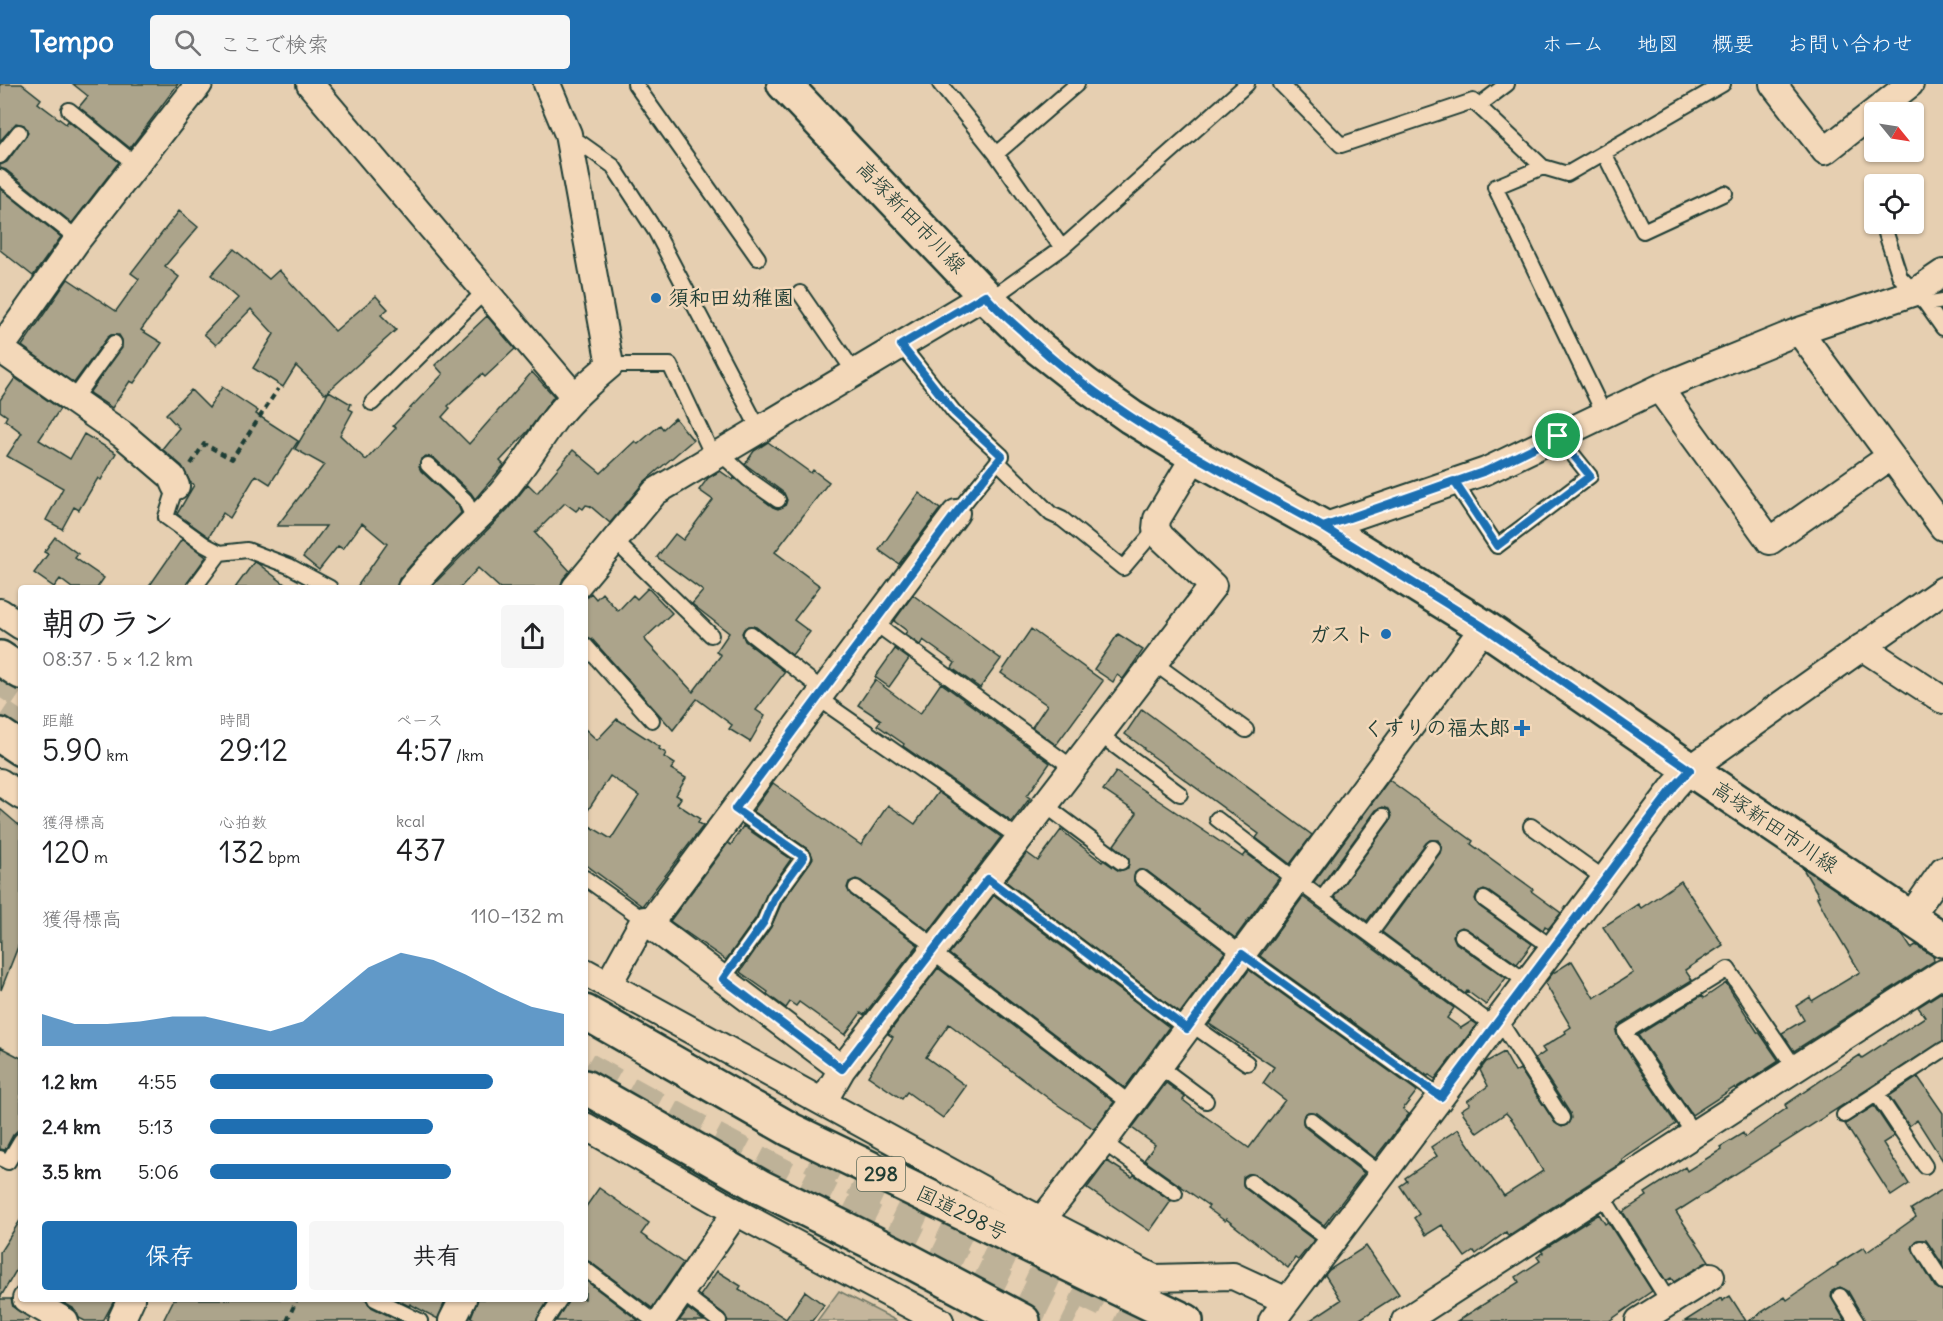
<!DOCTYPE html>
<html lang="ja">
<head>
<meta charset="utf-8">
<style>
	:root { --surface:#fff; --page:#f6f6f6; --text:#202124; --muted:#757577; --accent:#1f6fb2 }
	body { margin:0; font-family:Delius,"Klee One",sans-serif; background:var(--page); color:var(--text); height:100vh; display:flex; flex-direction:column; font-size:22px; white-space:nowrap }
	* { box-sizing:border-box; margin:0 }
	p { font-size:20px; color:var(--muted) }
	.icon { flex:none; width:33px; height:33px; fill:none; stroke:currentColor; stroke-width:2; stroke-linecap:round; stroke-linejoin:round }
	.map { position:relative; flex:1; overflow:hidden }
	.drawer { position:absolute; left:18px; top:501px; width:570px; height:717px; display:flex; flex-direction:column; background:var(--surface); border-radius:6px; box-shadow:0 2px 4px #0004 }
	.drawer>* { flex:none }
	.needle { width:39px; rotate:120deg }
	.fabs { position:absolute; left:1864px; top:18px; display:grid; gap:12px }
	.fabs a { display:grid; place-items:center; width:60px; height:60px; border-radius:6px; background:var(--surface); box-shadow:0 2px 4px #0004; font-size:30px }
	.pin { position:absolute; display:grid; place-items:center; width:51px; height:51px; color:#fff; margin:-26px; border:3px solid #fff; border-radius:50%; box-shadow:0 2px 6px #0007 }
	.round { display:grid; place-items:center; flex:none; width:63px; height:63px; border-radius:6px; background:var(--page) }
	.head { display:flex; align-items:center; justify-content:space-between; height:102px; padding:0 24px }
	h1 { font-size:33px; font-weight:600; line-height:45px }
	.metrics { display:grid; grid-template-columns:repeat(3,1fr); gap:9px; height:102px; padding:6px 24px }
	.metrics div { display:grid; align-content:center }
	.metrics b { font-size:30px; font-weight:600 }
	.metrics small { font-size:16px; font-weight:400 }
	.metrics p { font-size:16px }
	.chart { height:168px; padding:12px 24px }
	.chart p { display:flex; justify-content:space-between }
	.chart svg { width:100%; height:108px; margin-top:6px; fill:var(--accent); opacity:.7 }
	.button { display:flex; gap:12px; margin-top:auto; padding:12px 24px }
	.button a { flex:1; height:69px; border-radius:6px; background:var(--accent); color:#fff; font-size:24px; font-weight:600; line-height:69px; text-align:center }
	.button a+a { background:var(--page); color:var(--text) }
	ul { padding:0 24px; list-style:none; font-size:20px }
	li { display:grid; grid-template-columns:96px 72px 1fr; align-items:center; height:45px }
	li i { height:15px; border-radius:8px; background:var(--accent) }
	header { display:flex; align-items:center; gap:36px; box-sizing:border-box; height:84px; padding:0 30px; background:var(--accent); color:#fff }
	header strong { font-size:28px }
	nav { display:flex; gap:33px; margin-inline-start:auto; font-size:21px }
	.search { width:420px; height:54px; background:var(--page); display:flex; align-items:center; gap:15px; box-sizing:border-box; padding:0 21px; border-radius:6px; color:var(--muted); font-size:22px }
	.map>svg:first-child { display:block }
</style>
</head>
<body>
<header>
<strong>Tempo</strong>
<div class="search"><svg class="icon" aria-label="search" viewBox="0 0 24 24"><circle cx="10" cy="10" r="6"/><path d="M15 15l6 6"/></svg>ここで検索</div>
<nav><a>ホーム</a><a>地図</a><a>概要</a><a>お問い合わせ</a></nav>
</header>
<div class="map">
<svg width="1943" height="1237" viewBox="0 0 1943 1237">
	<rect width="100%" height="100%" fill="#e6cfb1"/>
	<filter id="ink" filterUnits="userSpaceOnUse"><feTurbulence type="fractalNoise" baseFrequency=".0167" numOctaves="2"/><feDisplacementMap in="SourceGraphic" scale="12" xChannelSelector="R" yChannelSelector="G"/><feConvolveMatrix kernelMatrix="1 2 1 2 8 2 1 2 1" color-interpolation-filters="sRGB"/></filter>
	<g filter="url(#ink)">
		<path fill="#c5b69c" stroke="#727a68" stroke-width="1.5" d="M839,1207l58,30h-80z"/>
		<path fill="#aca48b" stroke="#1f3d34" stroke-width="1.5" d="M0,0h22l19,15 -3,4 28,21 2,-3 51,41 -47,61 -66,-53 -6,-2v-3l7,-3 21,-29 -4,-8 -8,-2 -16,18z
			M73,0h105l-48,64 -51,-41 9,-11z
			M0,104l61,49 -28,39 -33,-26z
			M179,127l19,16 -33,39 14,11 -38,53 21,13 -28,40 -4,-2 -18,27 -23,-15 33,-45v-8l-3,-5h-8l-4,3 -33,45 -52,-37 46,-67 48,32 23,-32 -8,-6z
			M234,165l35,30 10,-9 56,61 41,-35 12,13 -7,6 15,15 -71,64 -29,-28 -13,21 -30,-19 21,-34 -23,-25 -35,36 -12,-11 34,-36 -27,-23z
			M487,232l28,33 -30,28 -3,-3 -34,32 2,2 -8,9 27,27 63,-72 22,24 -26,35 -28,30 4,4 -29,34 -4,-6 -37,-35 -8,-2 -5,3 -2,8 2,4 37,34 3,8 -51,53 -11,13 -3,9h-40l31,-44 -25,-21 -19,26 -5,-3 -19,24 -16,-13 23,-31h-49l47,-61 -29,-16 34,-58 22,13 -2,5 4,2 -13,24 26,25 30,-32 -3,-2 50,-52 -8,-9z
			M15,294l45,31 -21,31 31,19 14,-25 32,19 -15,27 -3,-2 -19,32 -5,-3 -12,22 -16,-9 17,-32 -56,-32 15,-23 -17,-13 2,-4 -7,-5v-11z
			M222,303l36,24 -2,3 42,27 -28,43 -14,-9 -26,43 -7,-5 -14,24 -32,-23 17,-29 -4,-3 -8,-16 -20,-17 17,-21 -13,-14 25,-24 18,18z
			M675,334l18,22 -49,42 -34,41 -20,-17 -4,-1 -3,4 -3,-2 -4,4 -11,-8 -30,30 35,38 -7,8 -3,9h-60l-22,-20 -18,20 -29,-1 77,-78 20,-25 9,9 36,-43 28,23 34,-32 3,3 22,-19 3,4z
			M768,358l43,31 2,-3 16,12 -54,70 45,34 -26,34 16,12 -18,23 -36,-28 -8,-1 -4,3 -2,4 3,8 40,31 -29,38 9,6 -15,26 -21,-13 3,-4 -35,-26 -24,31 -81,-91 -7,-3v-37l6,-6 5,6 6,-6 16,18 15,-16 4,4 11,-11 24,25 -27,25 1,3 47,51 28,-37 -5,-3 13,-19 -37,-29 11,-13 -46,-34 18,-23 8,6 30,-40 -14,-10 9,-12 12,-7 13,9 1,-2 39,29 5,2 7,-3 2,-6 -3,-7 -39,-29 9,-13z
			M919,409l21,16 -41,55 -20,-14z
			M55,453l23,17 -3,4 29,20 -7,10h-25l-12,-9 -6,8 -20,-14 14,-19 -4,-2z
			M182,455l24,18 -19,26 -2,5h-37z
			M254,478l3,1 33,25h-55z
			M913,511l88,64 -21,29 -28,-20 3,-5 -32,-23 -3,5 -15,-11 2,-3 -13,-10z
			M1031,545l72,52 -47,64 -24,-18 15,-22 -46,-32z
			M1118,550l25,16 -20,29 -6,-4 -4,7 -19,-13z
			M895,565l14,10 -20,28 -14,-10z
			M875,596l45,34 21,-31 109,80 -23,33 3,2 -18,24 -109,-76 1,-2 -27,-19 4,-5 -23,-15z
			M1142,625l170,126 -22,29 -34,-26 3,-4 -116,-85 1,-1 -19,-14z
			M617,635l43,28 -1,2 7,4 -2,4 11,7 -4,5 15,9 -10,17 5,3 -4,6 23,15 -2,4 5,3 -61,80 -57,-42v-41l26,16 28,-43 -29,-20 -25,39v-86l12,11z
			M1116,688l127,85 3,-4 33,25 -44,60 -88,-67 -8,-1 -4,3 -1,8 3,4 88,67 -45,61 -175,-132 22,-28 11,8 23,-31 41,32 1,-2 16,11 9,-3 1,-10 -15,-13 23,-32 -34,-23z
			M1389,696l84,61 -2,3 62,45 -2,2 30,22 -13,16 -3,-3 -2,4 -54,-38 -5,-2 -7,3 -2,6 4,7 53,38 -15,20 -50,-35 -5,-2 -7,3 -2,6 3,7 50,35 -20,27 -19,-14 -2,3 -83,-62 58,-79 1,-8 -3,-5h-8l-4,3 -59,78 -33,-24 56,-76 2,-5 -3,-7 -6,-2 -7,3 -56,77 -6,-5z
			M773,699l88,62 27,-40 27,19 23,-32 63,45 -72,94 -68,-50 -5,-2 -7,3 -2,6 4,7 67,50 -54,70 -3,-2 -16,22 -46,-33 -3,4 -6,-4 -4,6 -19,-14 1,-2 -28,-20 31,-45 11,-25 31,-44 -4,-8 -56,-39z
			M0,725l21,18v112l-20,51z
			M743,742l48,33 -24,34 -11,25 -30,42 -56,-39 58,-78 3,2z
			M1802,783l101,69 8,12 5,-3 17,11 1,5 -140,90 -12,-18 22,-13 -8,-14 14,-9 2,4 48,-29 -30,-50 -13,-25 2,-1z
			M1681,797l42,64 -38,25 7,10 -72,44 -4,8 2,5 58,87 -54,36 1,2 -98,63 -17,11 -2,-4 -30,22 -2,-3 -9,6 -23,-32 -16,10 -12,-17 5,-4 -19,-28 7,-5 -2,-3 32,-22 -6,-9 27,-18 46,67 39,-25 -30,-50 -7,-8 -29,20 -16,-23 9,-6 -3,-3 21,-15 -8,-16 6,-8 18,-10 11,20 5,-3 35,54 7,4 5,-2 4,-7 -1,-5 -35,-54 10,-7 -3,-4 24,-15 -1,-2 6,-4 -26,-44 8,-10 19,-12 22,37 39,-25 -30,-46 35,-23 3,4z
			M994,811l175,132 -44,61 -176,-134z
			M1303,813l151,111 -7,10 14,10 11,-7 5,3 -42,55 -6,-4 -1,1 -168,-120z
			M938,884l176,134 -20,27 -42,-28 -103,-77 -23,33 40,29 -23,32 -36,-26 -5,7 -34,-23 25,-39 -5,-3z
			M1249,886l168,121 -14,18 6,5 -34,44 -58,-45 -9,-1 -4,3 -1,8 2,4 59,46 -40,52 -68,-50 -8,-1 -5,3v8l3,4 68,51 -16,20 -3,-2 -7,10 -62,-49 -1,2 -18,-13 2,-2 -65,-46 11,-15 -23,-17 34,-45 19,14 -2,3 9,7 57,41 36,-48 -22,-17 11,-16 -65,-43z
			M1726,899l32,50 1,-1 20,29 -43,28 -1,-2 -43,28 -54,-80 64,-40 2,3z
			M1943,907v50l-267,171 33,49 -35,21 -3,-4 -5,3 -43,-69 24,-16 -2,-3 40,-26 2,4 35,-22 -2,-2 23,-14 2,4 42,-29 -2,-3 47,-32 28,-18 2,3 63,-41 -7,-10z
			M0,963l21,11v69l-8,8 -8,15 -5,-1z
			M1918,993l25,36v48l-26,-41 -8,6 -20,-30z
			M1874,1022l20,30 -11,7 26,41 -18,12 -46,-72z
			M1107,1077l25,16 2,-2 37,26 -21,30 -63,-43z
			M599,1104l50,35 -8,11 42,29 -31,45 -62,-46 -5,-2v-52z
			M1943,1105v76l-17,-25h-9l-5,8 23,39 8,4v30h-78l-17,-30 -8,-4 -8,4 -1,6 14,24h-97l37,-24 2,3 51,-35 -1,-1 27,-17 3,5 49,-35 -5,-8z
			M1599,1130l6,10 3,-2 44,69 -43,30h-152l62,-39 -3,-5 24,-16 -3,-4 6,-4 -2,-2z
			M21,1135v43l-21,36v-46z
			M1366,1162l33,48 -42,27h-48l32,-21 -16,-25 4,-5z
			M717,1187l24,15 -2,3 47,30 19,-28 19,14 -12,16h-84l-4,-7 -24,-18z
			M585,1196l54,41h-83l13,-22h16z
			M1730,1212l16,25h-61l36,-23 1,3z
			M0,1215h11l2,8 17,11 -2,3h-28z
			M57,1215h58l-12,22h-18l-6,-3 -6,-10z
			M174,1215h192l5,8 29,14h-237z
			M395,1215h51l-8,20 -28,-15 -1,2z
			M478,1215h71l-13,22h-59l-6,-4z
			M688,1225l16,12h-25z"/>
		<g fill="none" stroke-linecap="round" stroke-linejoin="round">
			<path stroke="#beb298" stroke-width="33" stroke-dasharray="33 16" stroke-linecap="butt" d="M0,594l21,14
				M0,632l21,14
				M585,984c160,91 325,172 490,253
				M812,1072l59,32 275,133"/>
			<g stroke="#1f3d34" stroke-width="18">
				<path id="service" d="M635,0l123,174
					M940,0l56,70 66,94
					M1281,0l60,61 132,-44 70,66 24,7 156,-90
					M1478,22l29,-22
					M69,26l66,54
					M568,50l45,32 43,66 104,199
					M1604,69l39,78 82,-38
					M996,70l81,-70
					M0,72l19,-24
					M1543,83l-48,20 109,227
					M0,93l78,62
					M1884,143l16,50 26,27
					M800,209l55,80
					M989,216l73,-52 185,-164
					M1943,217l-17,3 17,24
					M901,261l53,67 48,44 -46,57
					M610,281h60l43,91
					M73,316l41,-57
					M372,319l113,-112
					M719,368l29,27 30,21
					M998,378l53,52 11,5 61,49 33,-39
					M428,381l37,35 9,19
					M1454,397l43,65 93,-70 -32,-40
					M176,402l-10,31 39,28 15,8 27,-3 42,16 41,22
					M615,457l96,94
					M194,504l26,-35
					M875,539l198,145
					M751,550l73,57
					M585,561l67,75
					M1154,579l92,67
					M818,614l201,140
					M1099,650l81,60
					M1045,721l76,57
					M1217,735l79,61 198,146
					M1531,742l74,53
					M585,794l59,42
					M1142,794l100,76 199,143
					M988,795l199,150
					M856,804l80,59
					M1322,815l61,-83
					M1484,815l69,49
					M1369,850l64,-86
					M1462,852l65,46
					M932,868l199,152
					M723,895l41,-57 10,-24 30,-41 -69,-48
					M1499,936l63,98
					M1191,940l56,39
					M1159,982l47,35
					M1877,1010l48,72
					M1844,1031l99,-65
					M1311,1036l71,55
					M1694,1050l-69,-102 103,-63 67,99
					M1103,1058l72,51
					M0,1074l8,4 13,-22
					M1251,1098l81,60
					M1601,1110l68,108
					M1921,1164l22,34
					M585,1185l69,52
					M682,1209l37,28
					M1840,1212l16,25
					M375,1215l45,22
					M545,1237l15,-22"/>
			</g>
			<g stroke="#1f3d34" stroke-width="30">
				<path id="minor" d="M310,0l264,312
					M1773,0l52,67 85,-67
					M1799,247l144,196
					M0,265l78,-110 121,-155
					M0,265l123,86 49,42 4,9
					M1659,304l111,153 121,-85
					M1323,443l163,-56 173,-83 140,-57 116,-39 28,-19
					M411,504c26,-33 57,-60 86,-90 22,-24 38,-52 57,-78 16,-21 36,-38 56,-55l-42,-231 -21,-50
					M575,504l80,-96 330,-197
					M0,528l21,14
					M1862,563l81,53
					M0,698l21,14
					M1910,833l33,-47
					M649,840l307,-411
					M585,888l400,219 169,87 79,-2 54,25
					M608,901l36,-65 198,149
					M823,1018l19,-33 371,-483 -52,-49 -5,-8 1,-10 38,-63
					M585,1042l151,86 204,109
					M1042,1136l61,-78 381,-515
					M26,1215l39,22
					M121,1237l10,-22
					M452,1237l11,-22
					M661,1237l75,-109
					M1272,1237l402,-534 16,-18 253,-179
					M1405,1237l538,-348
					M1639,1237l72,-45"/>
			</g>
			<g stroke="#1f3d34" stroke-width="38">
				<path id="secondary" d="M784,0l205,216 51,49 46,36 45,32 64,39 128,71 161,100 206,142 253,171"/>
			</g>
			<g stroke="#1f3d34" stroke-width="38">
				<path id="trunk" d="M0,574l21,14
					M0,651l21,14
					M585,928l206,118 395,191
					M585,1003l176,100 145,72 117,62"/>
			</g>
			<path stroke="#1f3d34" stroke-width="4" stroke-dasharray="6 4.5" stroke-linecap="butt" d="M191,380l13,-20 28,15 46,-70
				M287,1237l10,-22"/>
			<use href="#service" stroke="#f3d8b9" stroke-width="14"/>
			<use href="#minor" stroke="#f3d8b9" stroke-width="26"/>
			<use href="#secondary" stroke="#f3d8b9" stroke-width="33"/>
			<use href="#trunk" stroke="#f3d8b9" stroke-width="33"/>
		</g>
	</g>
	<g fill="none" stroke-linecap="round" stroke-linejoin="round" filter="url(#ink)">
		<g stroke="#fff" stroke-width="12">
			<path id="route" d="M1558,352l-72,35 -163,56c-103,-57 -213,-111 -299,-194 -13,-12 -28,-24 -39,-38l-84,50 53,67 48,44 -46,57 -221,296 69,48 -30,41 -10,24 -41,57 119,90 146,-190 199,150 55,-75 199,143 233,-310 16,-17 -206,-143 -161,-100 131,-46 43,65 93,-70 -32,-40"/>
		</g>
		<use href="#route" stroke="#1f6fb2" stroke-width="8"/>
	</g>
	<g fill="#1f6fb2" stroke="#f3d8b9" stroke-width="2">
		<circle cx="656" cy="214" r="6"/>
		<circle cx="1386" cy="550" r="6"/>
		<path d="M1519 635h6v6h6v6h-6v6h-6v-6h-6v-6h6z"/>
	</g>
	<g text-anchor="middle" stroke-width="5" stroke-linejoin="round" paint-order="stroke">
		<rect fill="#f3d8b9" stroke="#5f6c5c" stroke-width="1.5" x="857" y="1073" width="48" height="34" rx="4.5"/>
		<g font-size="20" font-weight="bold" fill="#1f3d34">
			<text x="881" y="1097">298</text>
		</g>
		<g font-size="21" fill="#1f3d34" stroke="#f3d8b9">
			<text transform="translate(911 133) rotate(46)" y="7">高塚新田市川線</text>
			<text transform="translate(1775 743) rotate(34)" y="7">高塚新田市川線</text>
			<text transform="translate(962 1129) rotate(26)" y="7">国道298号</text>
		</g>
		<g font-size="21" font-weight="bold" fill="#1f3d34" stroke="#f3d8b9" text-anchor="end">
			<text x="668" y="221" text-anchor="start">須和田幼稚園</text>
			<text x="1374" y="557">ガスト</text>
			<text x="1510" y="651">くすりの福太郎</text>
		</g>
	</g>
</svg>
<div class="fabs">
<a><svg class="needle" viewBox="-14 -14 28 28"><path d="M0-13l5 13h-10z" fill="#e53935"/><path d="M0 13l5-13h-10z" fill="#757577"/></svg></a>
<a><svg class="icon" aria-label="locate" viewBox="0 0 24 24"><circle cx="12" cy="12" r="6"/><path d="M12 2v4M12 18v4M2 12h4M18 12h4"/></svg></a>
</div>
<div class="pin" style="left:1558px;top:352px;background:#1e9e55"><svg class="icon" aria-label="arrive" viewBox="0 0 24 24"><path d="M6 21V4h12l-3 4 3 4H6"/></svg></div>
<section class="drawer">
<div class="head"><div><h1>朝のラン</h1><p>08:37 · 5 × 1.2 km</p></div><a class="round"><svg class="icon" aria-label="share" viewBox="0 0 24 24"><path d="M12 15V3M7 8l5-5 5 5M5 13v7h14v-7"/></svg></a></div>
<div class="metrics">
<div><p>距離</p><b>5.90<small> km</small></b></div>
<div><p>時間</p><b>29:12</b></div>
<div><p>ペース</p><b>4:57<small> /km</small></b></div>
</div>
<div class="metrics">
<div><p>獲得標高</p><b>120<small> m</small></b></div>
<div><p>心拍数</p><b>132<small> bpm</small></b></div>
<div><p>kcal</p><b>437</b></div>
</div>
<div class="chart"><p><span>獲得標高</span>110–132 m</p>
<svg viewBox="0 0 160 44" preserveAspectRatio="none"><path d="M0 44V31L10 35L20 35L30 34L40 32L50 32L60 35L70 38L80 34L90 23L100 12L110 6L120 9L130 15L140 22L150 28L160 31V44z"/></svg>
</div>
<ul>
<li><b>1.2 km</b>4:55<i style="width:80%"></i></li>
<li><b>2.4 km</b>5:13<i style="width:63%"></i></li>
<li><b>3.5 km</b>5:06<i style="width:68%"></i></li>
</ul>
<div class="button"><a>保存</a><a>共有</a></div>
</section>
</div>
</body>
</html>
